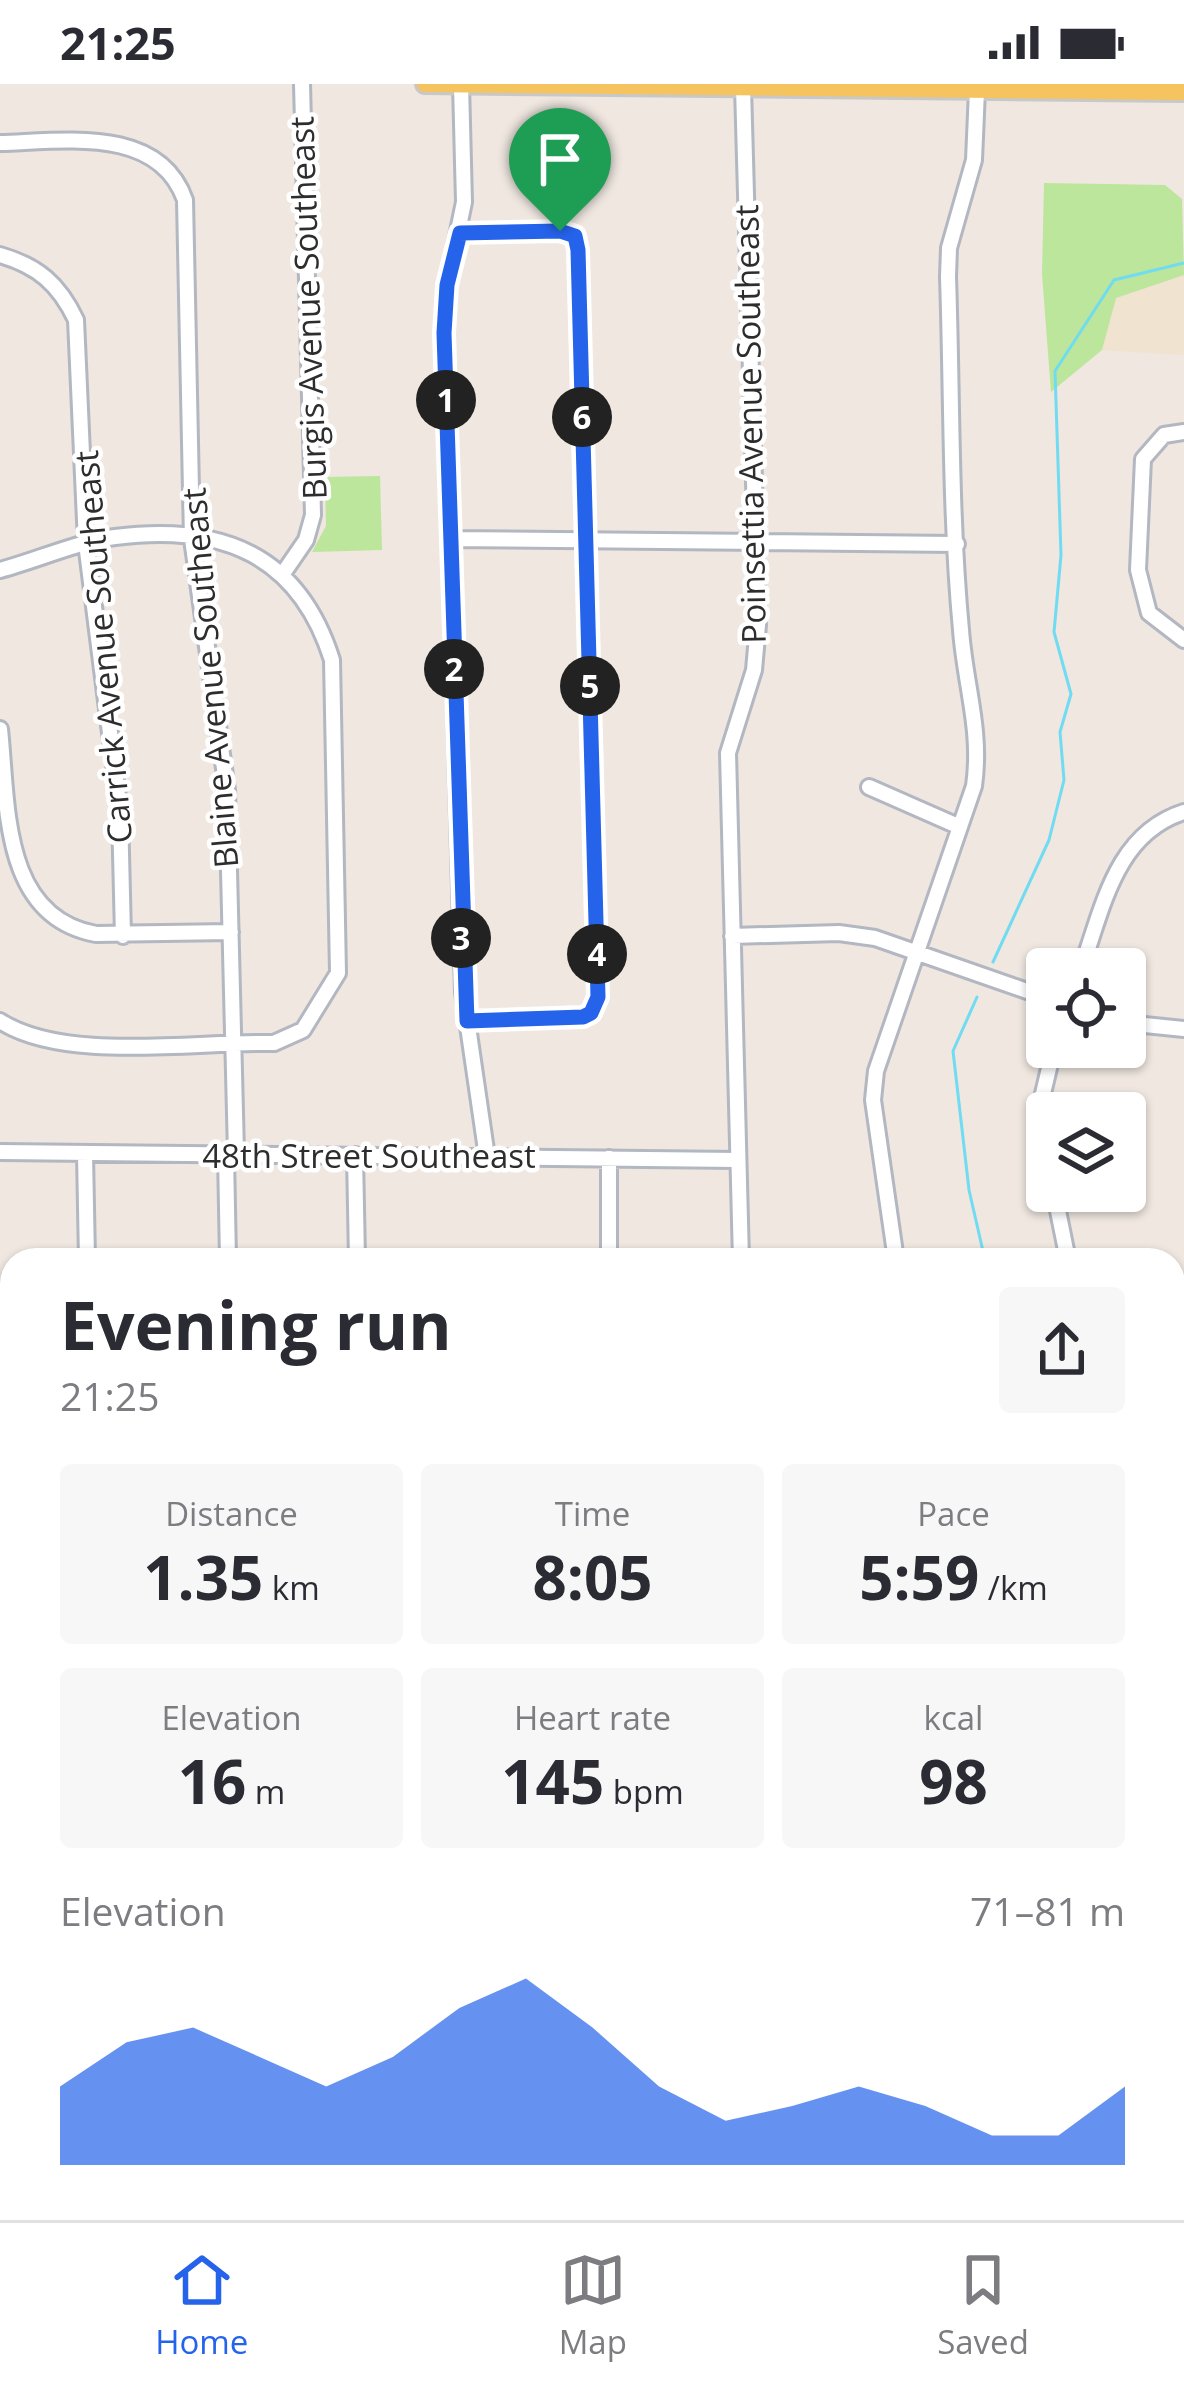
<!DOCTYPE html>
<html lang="en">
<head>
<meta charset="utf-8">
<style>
	:root { --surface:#fff; --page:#f7f7f7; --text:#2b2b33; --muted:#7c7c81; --line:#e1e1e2; --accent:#2563eb }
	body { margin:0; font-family:"Open Sans",sans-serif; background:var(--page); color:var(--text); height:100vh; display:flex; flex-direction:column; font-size:45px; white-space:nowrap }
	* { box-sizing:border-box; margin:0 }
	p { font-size:39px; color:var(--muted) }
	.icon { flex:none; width:66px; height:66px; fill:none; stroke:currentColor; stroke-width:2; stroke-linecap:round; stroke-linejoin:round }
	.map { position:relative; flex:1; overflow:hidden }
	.sheet { position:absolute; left:0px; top:1164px; width:1185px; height:972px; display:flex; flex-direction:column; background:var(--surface); border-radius:36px 36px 0 0; box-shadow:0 3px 9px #0004 }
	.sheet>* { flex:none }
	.controls { position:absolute; left:1026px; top:864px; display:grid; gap:24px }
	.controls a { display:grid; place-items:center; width:120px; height:120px; border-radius:12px; background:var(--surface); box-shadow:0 3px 9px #0004; font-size:60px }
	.pin { position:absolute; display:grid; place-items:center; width:102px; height:102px; color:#fff; margin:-123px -51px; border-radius:50% 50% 50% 0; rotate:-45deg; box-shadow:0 0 12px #0007 }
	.pin .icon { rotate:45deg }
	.km { position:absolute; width:60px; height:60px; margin:-30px; border-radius:50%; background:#222; color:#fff; font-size:33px; line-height:60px; text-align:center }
	.round { display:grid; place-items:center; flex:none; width:126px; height:126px; border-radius:12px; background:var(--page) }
	.head { display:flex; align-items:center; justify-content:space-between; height:204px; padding:0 60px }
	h1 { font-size:66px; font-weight:700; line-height:90px }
	.figures { display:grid; grid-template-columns:repeat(3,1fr); gap:18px; height:204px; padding:12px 60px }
	.figures div { display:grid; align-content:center; border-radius:12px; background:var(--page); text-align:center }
	.figures b { font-size:60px; font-weight:700 }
	.figures small { font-size:33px; font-weight:400 }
	.figures p { font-size:33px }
	.chart { height:336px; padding:24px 60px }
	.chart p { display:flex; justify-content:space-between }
	.chart svg { width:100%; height:216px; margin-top:12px; fill:var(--accent); opacity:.7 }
	.status { display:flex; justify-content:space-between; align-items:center; height:84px; padding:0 60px; background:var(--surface); direction:ltr }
	.status svg { height:33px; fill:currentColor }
	.menu { display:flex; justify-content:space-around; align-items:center; height:168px; border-top:3px solid var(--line); background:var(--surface); font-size:33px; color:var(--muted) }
	.menu a { display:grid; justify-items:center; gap:6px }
	.menu .on { color:var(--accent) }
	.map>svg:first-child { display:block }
</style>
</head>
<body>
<div class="status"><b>21:25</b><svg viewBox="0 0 49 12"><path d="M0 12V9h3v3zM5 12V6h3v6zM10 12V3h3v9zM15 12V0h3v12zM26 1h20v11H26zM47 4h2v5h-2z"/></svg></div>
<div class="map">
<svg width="1184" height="2136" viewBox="0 0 1184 2136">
	<rect width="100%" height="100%" fill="#efe7e0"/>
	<path fill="#f0e3cf" d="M1184,191v80l-82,-5 13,-52z
		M693,2124h274l1,12h-275z"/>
	<path fill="#bbe69b" d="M1044,99l121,2 17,14 2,76 -68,23 -14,52 -51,42 -9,-118z
		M380,392l2,74 -70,2 14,-26 -1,-49z"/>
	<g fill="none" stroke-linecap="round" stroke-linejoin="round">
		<path stroke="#71dbf2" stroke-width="3" d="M993,878l56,-122 15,-60 -4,-48 11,-38 -17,-62 7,-77 -6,-184 59,-91 70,-17
			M977,913l-24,54 16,139 16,70
			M0,1602h12
			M1175,2066l2,-69"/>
		<g stroke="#b3b7c1" stroke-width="20">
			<path id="minor" d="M461,0l3,118 -17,83 -3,48 19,659 24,165
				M0,59c66,-2 159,-17 185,57l7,339 35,251 9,363
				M460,149l102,-2 14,5 1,7 20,754 -6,17 -8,3 -115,4
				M0,171c38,11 59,29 76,65l10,223 34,269 3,124
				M1184,348l-20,3 -21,24 -5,111 11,43 35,27
				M449,455l508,5
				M0,486c38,-10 76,-28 115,-33 107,-14 184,18 217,123l6,313 -35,57 -29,13c-77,-2 -210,20 -274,-22
				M284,488l22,-32 7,-25 -11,-431
				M0,645c8,75 1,188 96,205l135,-2
				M869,703l91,40
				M732,852l107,-3 36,5 172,60
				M1081,885c22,-61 34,-135 103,-157
				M1125,939l59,6
				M1047,1065l-6,-47 13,-55
				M0,1068l738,8
				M85,1070l2,106
				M226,1071l2,105
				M355,1071l2,105
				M609,1074v102
				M1054,1107l14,69
				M741,1176l-13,-507 26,-83 4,-45 -15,-538
				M896,1176l-23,-160 3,-29 98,-285c8,-56 -9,-101 -13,-156 -11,-117 -9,-236 -13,-353l1,-29 25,-88 3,-70
				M1173,1214h11
				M1173,1406h11
				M0,1505l12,-1
				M1173,1534h11
				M1173,1731l11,1
				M1173,1850l11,-16
				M83,2124v12
				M164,2124v12
				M1052,2124v12"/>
		</g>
		<g stroke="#c8c8c8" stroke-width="22">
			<path id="major" d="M425,0l759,8"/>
		</g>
		<use href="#minor" stroke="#fff" stroke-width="14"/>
		<use href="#major" stroke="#f5c45f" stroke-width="16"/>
	</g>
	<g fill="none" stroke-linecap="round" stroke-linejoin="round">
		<g stroke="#fff" stroke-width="24">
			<path id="route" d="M560,147l15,5 3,14 20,747 -7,16 -8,4 -116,4 -23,-688 3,-48 13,-52z"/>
		</g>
		<use href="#route" stroke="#2563eb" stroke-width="15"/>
	</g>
	<g text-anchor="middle" stroke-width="9" stroke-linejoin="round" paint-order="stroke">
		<g font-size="33" fill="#2d2d2d" stroke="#fff">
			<text transform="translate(308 224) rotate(-92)" y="12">Burgis Avenue Southeast</text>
			<text transform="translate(750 340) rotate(-91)" y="12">Poinsettia Avenue Southeast</text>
			<text transform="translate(103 563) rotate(-95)" y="12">Carrick Avenue Southeast</text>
			<text transform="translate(210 594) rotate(-95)" y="12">Blaine Avenue Southeast</text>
			<text x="369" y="1084">48th Street Southeast</text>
		</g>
	</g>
</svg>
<div class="controls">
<a><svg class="icon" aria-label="locate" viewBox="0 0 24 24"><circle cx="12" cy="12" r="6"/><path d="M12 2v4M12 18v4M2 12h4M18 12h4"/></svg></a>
<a><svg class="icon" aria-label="layers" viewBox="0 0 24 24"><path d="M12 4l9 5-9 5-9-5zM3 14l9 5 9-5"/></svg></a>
</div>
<div class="pin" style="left:560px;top:147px;background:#1e9e55"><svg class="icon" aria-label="arrive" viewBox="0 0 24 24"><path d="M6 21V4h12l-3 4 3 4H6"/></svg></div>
<b class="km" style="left:446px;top:316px">1</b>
<b class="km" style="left:454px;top:585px">2</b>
<b class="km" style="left:461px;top:854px">3</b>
<b class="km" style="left:597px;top:870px">4</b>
<b class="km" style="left:590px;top:602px">5</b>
<b class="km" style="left:582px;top:333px">6</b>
<section class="sheet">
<div class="head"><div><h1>Evening run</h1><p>21:25</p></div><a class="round"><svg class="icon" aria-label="share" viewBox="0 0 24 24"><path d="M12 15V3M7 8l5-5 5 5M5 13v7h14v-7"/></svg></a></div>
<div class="figures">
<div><p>Distance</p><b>1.35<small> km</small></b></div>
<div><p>Time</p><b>8:05</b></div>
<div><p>Pace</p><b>5:59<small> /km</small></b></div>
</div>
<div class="figures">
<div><p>Elevation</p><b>16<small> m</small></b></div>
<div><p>Heart rate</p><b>145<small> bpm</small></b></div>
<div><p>kcal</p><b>98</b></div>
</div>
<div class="chart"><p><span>Elevation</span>71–81 m</p>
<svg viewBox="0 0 160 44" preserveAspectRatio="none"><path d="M0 44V28L10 19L20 16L30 22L40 28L50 22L60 12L70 6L80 16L90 28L100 35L110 32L120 28L130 32L140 38L150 38L160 28V44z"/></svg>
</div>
</section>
</div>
<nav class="menu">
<a class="on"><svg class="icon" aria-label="home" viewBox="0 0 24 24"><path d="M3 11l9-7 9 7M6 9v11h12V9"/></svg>Home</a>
<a><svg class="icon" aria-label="map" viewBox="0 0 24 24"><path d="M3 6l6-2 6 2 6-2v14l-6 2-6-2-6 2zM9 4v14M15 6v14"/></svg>Map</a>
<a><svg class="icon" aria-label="saved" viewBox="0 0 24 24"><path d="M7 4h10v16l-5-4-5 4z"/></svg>Saved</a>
</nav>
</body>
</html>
